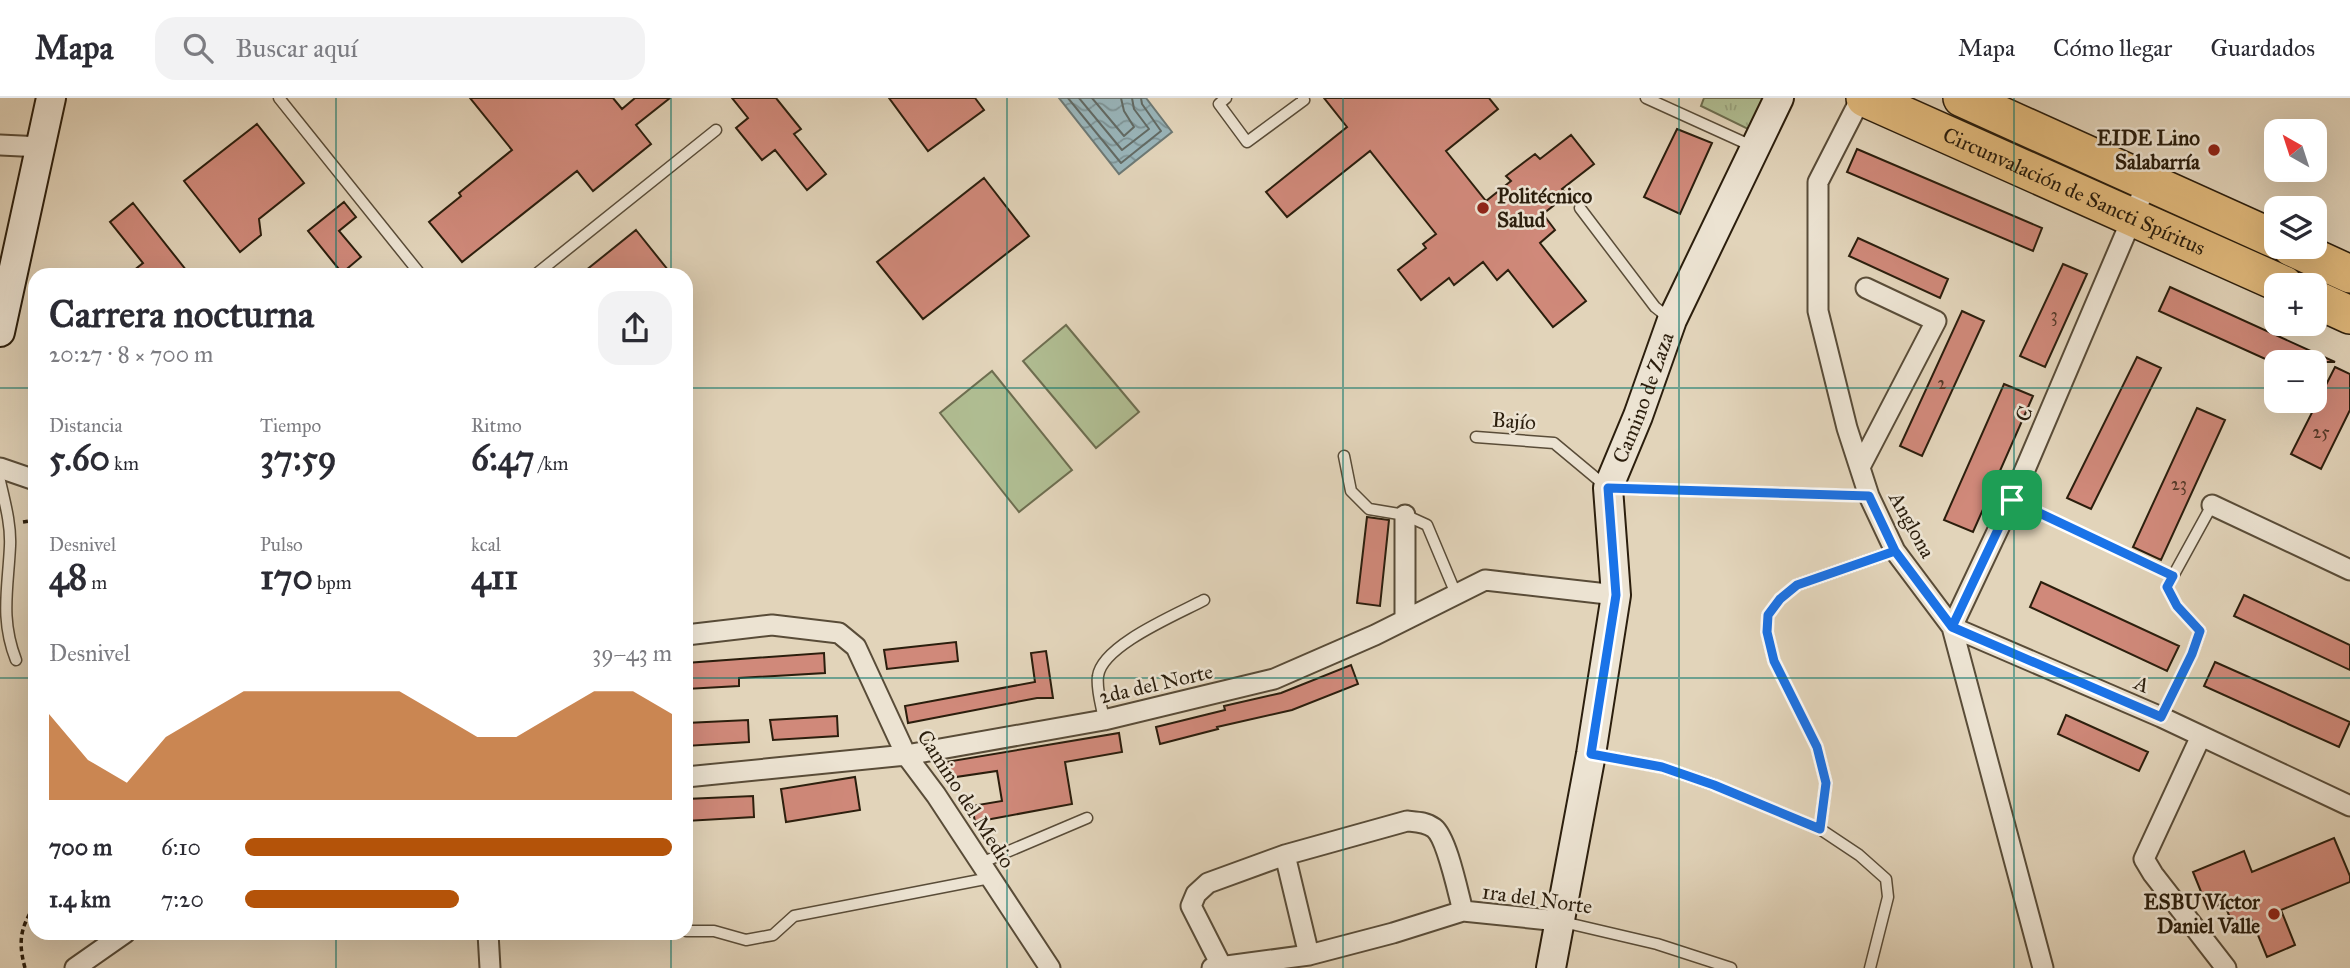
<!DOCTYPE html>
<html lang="es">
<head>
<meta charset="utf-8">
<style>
	:root { --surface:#fff; --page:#f2f2f3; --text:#2b2b33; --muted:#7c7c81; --line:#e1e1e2; --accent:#b45309 }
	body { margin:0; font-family:"IM FELL Great Primer",serif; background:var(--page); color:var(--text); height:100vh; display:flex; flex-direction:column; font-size:26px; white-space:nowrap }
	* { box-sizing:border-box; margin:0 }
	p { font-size:23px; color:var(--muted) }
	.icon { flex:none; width:38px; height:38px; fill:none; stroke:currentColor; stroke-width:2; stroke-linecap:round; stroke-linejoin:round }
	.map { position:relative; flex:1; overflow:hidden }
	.side { position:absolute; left:28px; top:170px; width:665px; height:672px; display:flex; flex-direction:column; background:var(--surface); border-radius:21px; box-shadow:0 7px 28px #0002 }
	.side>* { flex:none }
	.needle { width:46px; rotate:321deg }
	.buttons { position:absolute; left:2264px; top:21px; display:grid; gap:14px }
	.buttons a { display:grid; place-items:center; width:63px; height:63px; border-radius:14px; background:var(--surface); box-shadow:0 7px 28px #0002; font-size:35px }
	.pin { position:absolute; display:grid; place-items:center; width:60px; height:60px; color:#fff; margin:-30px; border-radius:14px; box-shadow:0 4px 10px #0006 }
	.round { display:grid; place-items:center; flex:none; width:74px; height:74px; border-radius:21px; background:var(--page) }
	.summary { display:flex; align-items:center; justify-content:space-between; height:119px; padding:0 21px }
	h1 { font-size:38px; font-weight:800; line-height:52px }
	.figures { display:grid; grid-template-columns:repeat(3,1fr); gap:10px; height:119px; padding:7px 21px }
	.figures div { display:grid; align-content:center }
	.figures b { font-size:35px; font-weight:800 }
	.figures small { font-size:19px; font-weight:400 }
	.figures p { font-size:19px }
	.chart { height:196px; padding:14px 21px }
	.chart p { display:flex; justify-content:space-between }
	.chart svg { width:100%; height:126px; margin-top:7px; fill:var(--accent); opacity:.7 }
	ul { padding:0 21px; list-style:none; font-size:23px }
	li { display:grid; grid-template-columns:112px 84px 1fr; align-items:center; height:52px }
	li i { height:18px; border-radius:9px; background:var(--accent) }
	header { display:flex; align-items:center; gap:42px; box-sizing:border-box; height:98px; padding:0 35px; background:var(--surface); border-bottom:2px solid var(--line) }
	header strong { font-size:33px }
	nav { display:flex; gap:38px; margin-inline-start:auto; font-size:24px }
	.search { width:490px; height:63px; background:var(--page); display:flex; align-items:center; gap:18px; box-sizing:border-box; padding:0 24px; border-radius:21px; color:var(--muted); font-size:26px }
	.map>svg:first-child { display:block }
</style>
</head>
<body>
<header>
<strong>Mapa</strong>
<div class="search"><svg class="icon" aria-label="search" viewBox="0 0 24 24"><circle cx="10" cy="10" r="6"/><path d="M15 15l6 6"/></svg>Buscar aquí</div>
<nav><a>Mapa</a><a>Cómo llegar</a><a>Guardados</a></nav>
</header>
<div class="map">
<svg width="2350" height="870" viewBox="0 0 2350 870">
	<defs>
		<pattern id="park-tufts" width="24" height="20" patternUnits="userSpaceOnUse" patternTransform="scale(1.75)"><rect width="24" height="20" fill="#b0bd92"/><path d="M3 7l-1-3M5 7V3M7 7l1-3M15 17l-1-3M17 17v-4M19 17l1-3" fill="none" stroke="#98a27d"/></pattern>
		<pattern id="water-waves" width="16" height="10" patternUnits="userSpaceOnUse" patternTransform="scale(1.75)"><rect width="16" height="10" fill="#99b5ba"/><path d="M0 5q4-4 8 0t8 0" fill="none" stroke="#7d9396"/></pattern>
	</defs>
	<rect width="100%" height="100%" fill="#e2d4ba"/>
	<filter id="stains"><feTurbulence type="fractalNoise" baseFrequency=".00286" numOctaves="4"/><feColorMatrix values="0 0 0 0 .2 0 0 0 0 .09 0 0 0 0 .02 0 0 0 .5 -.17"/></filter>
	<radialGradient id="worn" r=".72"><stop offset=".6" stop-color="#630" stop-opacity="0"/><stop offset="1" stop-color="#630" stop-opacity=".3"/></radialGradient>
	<path fill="#b0bd92" stroke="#6e6e50" stroke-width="2" d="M1066,227l73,87 -43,36 -73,-87z
		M992,273l80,99 -53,42 -79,-99z"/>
	<path fill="url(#park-tufts)" stroke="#6e6e50" stroke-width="2" d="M1704,0h60l-14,32 -49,-24z"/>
	<path fill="url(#water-waves)" stroke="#6d7975" stroke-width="2" d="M1059,0h87l26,34 -53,42z"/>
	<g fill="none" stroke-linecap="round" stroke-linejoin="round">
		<path stroke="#626a64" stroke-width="2" d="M1068,0l53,65 40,-32 -19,-27 -1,-6
			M1079,0l43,52 27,-21 -15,-20 -2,-11
			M1092,0l32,38 10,-9 -10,-16 -3,-13"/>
	</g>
	<path fill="#d0897a" stroke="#2b1e0d" stroke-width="2" d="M470,0h143l9,11 13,-11h35l-34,27 15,19 -58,47 -16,-20 -115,91 -33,-40 32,-26 -2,-3 53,-43z
		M732,0h44l25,31 -7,5 32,40 -19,16 -32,-40 -13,10 -26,-32 12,-10z
		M889,0h86l9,12 -56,41z
		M1324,0h165l9,11 -52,42 40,50 25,-20 -5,-5 29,-22 5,5 31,-24 23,29 -32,25 5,6 -24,19 12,16 -15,13 46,58 -33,26 -45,-57 -11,10 -14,-18 -29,23 -5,-7 -28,22 -23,-30 28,-22 -3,-4 13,-10 -66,-83 -83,66 -21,-25 81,-65z
		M257,26l47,59 -45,36 2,16 -21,17 -56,-71z
		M1677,31l35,14 -32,71 -36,-17z
		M1857,51l185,79 -9,23 -186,-79z
		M984,80l45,58 -106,83 -46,-57z
		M344,104l12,15 -17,14 22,26 -19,16 -34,-42z
		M133,105l57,72h-62l15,-12 -33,-41z
		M636,132l36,45h-92z
		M1858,140l90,41 -8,19 -91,-42z
		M2063,166l24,10 -42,93 -25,-11z
		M2170,189l165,75h-63l-113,-51z
		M1962,213l22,10 -62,135 -22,-10z
		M2137,259l24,11 -70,141 -24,-11z
		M2335,269l15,7v36l-29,59 -30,-15z
		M2004,286l29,12 -60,136 -29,-12z
		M2197,310l28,12 -64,140 -28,-13z
		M1367,419l22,3 -9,86 -23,-3z
		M2041,484l138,64 -12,25 -137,-64z
		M2244,497l106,50v25l-116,-54z
		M956,544l2,19 -71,8 -3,-19z
		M1046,553l7,47h-16l-129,25 -3,-17 130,-24 -4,-29z
		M824,555l1,20 -86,5v8l-53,3v-26z
		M2215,564l135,60 -11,25 -135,-61z
		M1351,567l7,19 -66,26 -75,17 1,2 -58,15 -4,-17 69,-17 -1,-4 57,-13z
		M2066,617l82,37 -9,19 -81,-37z
		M837,618l1,20 -65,4 -3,-20z
		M748,622l1,22 -63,4v-23z
		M1119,635l3,19 -57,10 7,42 -97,18 -3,-16 30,-5 -5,-30 -48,7 -3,-16z
		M855,679l5,33 -74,12 -5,-33z
		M753,698l1,21 -68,4v-22z
		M2334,740l16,38v6l-69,28 14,35 -28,12 -16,-39 -18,7 -9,-22 -16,6 -15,-37 51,-21 8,21z"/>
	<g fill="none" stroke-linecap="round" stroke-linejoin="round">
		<g stroke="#594c38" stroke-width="13">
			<path id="lane" d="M279,0l142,177
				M1226,0l-7,6 28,38 57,-42 -1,-2
				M1646,0l108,49
				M1580,110l75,99 14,11
				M535,177l181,-145
				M1476,339l78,6 54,45 261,8
				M1344,358l7,35 18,18 36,6 22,10 29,69
				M0,383c5,22 11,43 10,65 -2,43 -10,73 6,114
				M2161,619l31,-63 8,-23 -23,-25 -10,-19 45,-82
				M1104,622c-2,-13 -8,-31 -6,-44 4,-31 80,-62 106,-76
				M1592,656l70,13 52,18 106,44 39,26 27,24 2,18 -18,71
				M1820,731l6,-46 -9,-36 -43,-86 -7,-29 1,-17 12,-16 17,-14 98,-34
				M981,765l106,-45
				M1563,824l94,22 74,24
				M686,833h28l32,9 27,-5 21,-19 196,-38"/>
		</g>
		<g stroke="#594c38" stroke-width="23">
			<path id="street" d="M1861,0l-43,84v129l29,117 22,68 26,55 57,76 91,341
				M0,47l42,2
				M2148,83l-136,319 -60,127 209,90 189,89
				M1860,369l76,-146 -70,-33
				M0,370l35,12
				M2212,407l138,65
				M1405,417v104
				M686,537l86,-10 67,8 17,14 50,108 30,40 114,173
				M2201,638l-57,123 9,15 73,94
				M686,679l220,-22 198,-35 170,-41 101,-44 110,-55 131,15
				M1285,757l24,100
				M488,835l2,35
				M1221,867l-30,-59 5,-12 12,-11 77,-28 122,-34c10,1 19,1 27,7 13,10 24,65 29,83
				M75,870l50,-35
				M1212,870l97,-13 84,-22 70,-22 96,10"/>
		</g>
		<g stroke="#2b1e0d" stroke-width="32">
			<g id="secondary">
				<path d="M0,234l51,-234"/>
				<path id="s1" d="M1551,870l40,-214 25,-159 -8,-107 30,-72 34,-96 107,-222"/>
			</g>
		</g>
		<g stroke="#2b1e0d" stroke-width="40">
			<g id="highway">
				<path id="s2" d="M1865,0l419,187"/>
				<path d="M1962,0l315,142"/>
				<path d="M2291,149l59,27"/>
				<path d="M2315,201l35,16"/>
			</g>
		</g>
		<path stroke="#2b1e0d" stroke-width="3.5" stroke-dasharray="5 3.5" stroke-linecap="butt" d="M2030,410l132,62
			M23,424l12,-2
			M25,870c-7,-26 -5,-40 10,-63"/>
		<use href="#lane" stroke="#ece3d2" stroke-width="10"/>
		<use href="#street" stroke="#ece3d2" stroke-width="19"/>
		<use href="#secondary" stroke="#ece3d2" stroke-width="28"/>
		<use href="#highway" stroke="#e1ba7d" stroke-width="37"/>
	</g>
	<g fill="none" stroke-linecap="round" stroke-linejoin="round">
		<g stroke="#fff" stroke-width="14">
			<path id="route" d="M2012,402l-60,127 -57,-76 -26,-55 -261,-8 8,107 -25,159 71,13 52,18 106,44 6,-46 -9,-36 -43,-86 -7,-29 1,-17 12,-16 17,-14 98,-34 57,76 209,90 31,-63 8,-23 -23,-25 -10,-19 6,-11 -161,-76"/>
		</g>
		<use href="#route" stroke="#1a73e8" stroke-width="9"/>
	</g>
	<path fill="none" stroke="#0f766e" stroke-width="2" stroke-opacity="0.55" d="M336,0v177M671,0v177M1007,0v870M1343,0v870M1679,0v870M2014,0v870M0,290h35M686,290h1591M2315,290h35M0,580h35M686,580h1664M336,835v35M671,835v35"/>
	<g fill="#8f2418" stroke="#ece3d2" stroke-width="2.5">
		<circle cx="2214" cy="52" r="7"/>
		<circle cx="1483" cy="110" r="7"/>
		<circle cx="2274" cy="816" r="7"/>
	</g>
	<g text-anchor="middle" stroke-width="5" stroke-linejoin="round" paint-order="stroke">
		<g font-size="18" fill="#543928">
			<text x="2054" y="223">3</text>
			<text x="1942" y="291">2</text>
			<text x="2321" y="340">25</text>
			<text x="2179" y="392">23</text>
		</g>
		<g font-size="21" font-weight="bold" fill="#2b1e0d" stroke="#ece3d2" text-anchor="end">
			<text x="2200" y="47">EIDE Lino<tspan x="2200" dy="24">Salabarría</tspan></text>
			<text x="1497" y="105" text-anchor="start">Politécnico<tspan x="1497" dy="24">Salud</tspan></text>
			<text x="2260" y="811">ESBU Víctor<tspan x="2260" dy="24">Daniel Valle</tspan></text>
		</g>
		<g font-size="21" fill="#2b1e0d" stroke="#ece3d2">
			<text dy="7" stroke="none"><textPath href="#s2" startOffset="229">Circunvalación de Sancti Spíritus</textPath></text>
			<text dy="7" stroke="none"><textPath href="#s1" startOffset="583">Camino de Zaza</textPath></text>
			<text transform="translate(2024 316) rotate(-67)" y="7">C</text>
			<text transform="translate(1514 323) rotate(4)" y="7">Bajío</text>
			<text transform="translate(1912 427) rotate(61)" y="7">Anglona</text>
			<text transform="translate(1156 586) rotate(-13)" y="7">2da del Norte</text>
			<text transform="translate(2142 586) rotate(23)" y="7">A</text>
			<text transform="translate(966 701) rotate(57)" y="7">Camino del Medio</text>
			<text transform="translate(1537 801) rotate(8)" y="7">1ra del Norte</text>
		</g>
	</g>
	<rect width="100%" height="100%" filter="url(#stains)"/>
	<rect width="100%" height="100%" fill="url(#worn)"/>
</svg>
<div class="buttons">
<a><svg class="needle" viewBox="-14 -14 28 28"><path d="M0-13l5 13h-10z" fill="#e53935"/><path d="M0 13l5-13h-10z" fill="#7c7c81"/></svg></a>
<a><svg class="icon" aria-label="layers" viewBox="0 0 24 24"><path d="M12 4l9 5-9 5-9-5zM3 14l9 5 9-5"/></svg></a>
<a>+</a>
<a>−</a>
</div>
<div class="pin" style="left:2012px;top:402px;background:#1e9e55"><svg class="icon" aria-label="arrive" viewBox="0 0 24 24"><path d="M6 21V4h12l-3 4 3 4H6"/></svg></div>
<section class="side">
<div class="summary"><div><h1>Carrera nocturna</h1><p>20:27 · 8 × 700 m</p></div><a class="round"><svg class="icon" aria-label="share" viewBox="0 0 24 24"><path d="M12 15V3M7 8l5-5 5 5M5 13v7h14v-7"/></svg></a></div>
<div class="figures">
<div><p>Distancia</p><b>5.60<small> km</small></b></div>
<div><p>Tiempo</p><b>37:59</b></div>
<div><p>Ritmo</p><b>6:47<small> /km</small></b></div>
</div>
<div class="figures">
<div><p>Desnivel</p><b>48<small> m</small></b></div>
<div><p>Pulso</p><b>170<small> bpm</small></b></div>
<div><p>kcal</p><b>411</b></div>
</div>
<div class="chart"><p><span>Desnivel</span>39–43 m</p>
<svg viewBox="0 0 160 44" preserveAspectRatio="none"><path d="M0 44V14L10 30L20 38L30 22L40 14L50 6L60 6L70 6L80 6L90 6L100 14L110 22L120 22L130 14L140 6L150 6L160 14V44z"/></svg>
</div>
<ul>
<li><b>700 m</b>6:10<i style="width:100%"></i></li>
<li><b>1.4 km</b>7:20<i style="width:50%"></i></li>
</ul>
</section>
</div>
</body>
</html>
